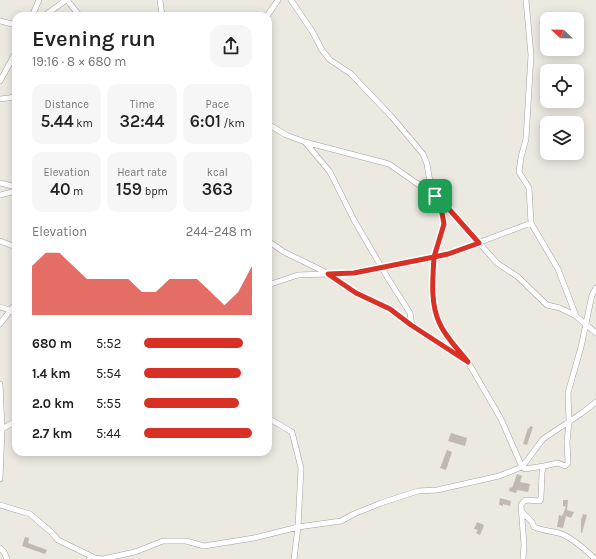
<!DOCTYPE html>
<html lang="en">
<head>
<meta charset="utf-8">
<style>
	:root { --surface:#fff; --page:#f6f6f6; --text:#222; --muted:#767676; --accent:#d93025 }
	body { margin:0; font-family:Karla,sans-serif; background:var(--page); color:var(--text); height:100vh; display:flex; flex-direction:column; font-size:15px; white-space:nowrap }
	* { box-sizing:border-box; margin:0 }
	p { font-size:13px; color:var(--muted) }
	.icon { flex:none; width:22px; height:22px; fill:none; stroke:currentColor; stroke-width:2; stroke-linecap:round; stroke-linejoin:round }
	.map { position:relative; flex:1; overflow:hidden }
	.side { position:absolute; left:12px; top:12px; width:260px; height:444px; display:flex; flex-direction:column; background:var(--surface); border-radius:12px; box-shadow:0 2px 10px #0003 }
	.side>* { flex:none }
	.needle { width:26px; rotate:292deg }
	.fabs { position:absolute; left:540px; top:12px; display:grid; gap:8px }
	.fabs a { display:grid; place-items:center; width:44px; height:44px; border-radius:8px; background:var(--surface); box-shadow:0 2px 10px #0003; font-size:20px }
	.pin { position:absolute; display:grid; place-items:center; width:34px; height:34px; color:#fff; margin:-17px; border-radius:8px; box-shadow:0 2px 6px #0006 }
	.round { display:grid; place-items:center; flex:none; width:42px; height:42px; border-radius:12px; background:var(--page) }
	.summary { display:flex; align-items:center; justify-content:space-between; height:68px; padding:0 20px }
	h1 { font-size:22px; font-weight:600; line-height:30px }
	.metrics { display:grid; grid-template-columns:repeat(3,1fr); gap:6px; height:68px; padding:4px 20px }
	.metrics div { display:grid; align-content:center; border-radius:10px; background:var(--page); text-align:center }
	.metrics b { font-size:17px; font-weight:600 }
	.metrics small { font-size:11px; font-weight:400 }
	.metrics p { font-size:11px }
	.chart { height:112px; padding:8px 20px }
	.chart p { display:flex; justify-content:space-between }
	.chart svg { width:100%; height:72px; margin-top:4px; fill:var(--accent); opacity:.7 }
	ul { padding:0 20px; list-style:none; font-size:13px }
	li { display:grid; grid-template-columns:64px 48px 1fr; align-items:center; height:30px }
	li i { height:10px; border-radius:5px; background:var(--accent) }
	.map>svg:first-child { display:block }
</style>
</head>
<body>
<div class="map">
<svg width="596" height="559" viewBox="0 0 596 559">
	<rect width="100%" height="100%" fill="#ece9e1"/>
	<path fill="#c0b8b1" d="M530,426l3,1 -6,18 -4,-1 5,-16 1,1z
		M451,433l16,5 -2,8 -17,-5z
		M447,450l5,2 -6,18 -6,-2z
		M517,474l5,2 -2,6 10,2 -2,8 -11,-2 -1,3 -7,-2 1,-4 2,1z
		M500,498l11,3 -1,5 -7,-2v2l-4,-1z
		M563,500h5l-1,10 7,2 -3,6 -5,-2 -3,12 -6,-1 2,-12 3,1 4,-9 -3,-1z
		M583,514l4,1 -5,18h-1v-13z
		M477,522l7,3 -4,10 -4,-2 2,-3 -4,-1z
		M25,537l4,1 -1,5 19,7 -2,4 -23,-8z"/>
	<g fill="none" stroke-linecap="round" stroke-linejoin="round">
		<g stroke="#a2a2a2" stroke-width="6">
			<path id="minor" d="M67,0l13,16
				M160,0l2,16
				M291,0l21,31 10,19 8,10 20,13 42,44 31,37 4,10 4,24 11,25 2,11 -2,10 -8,20 -1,33 2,20 3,14 7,13 23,28
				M32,16l7,-16
				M44,16l22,-16
				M267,16l11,-16
				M0,21l16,4
				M0,81l16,-29
				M0,99l16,-2
				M268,124l18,11 19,7 25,30 24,48 35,60 21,33 2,13
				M305,142l84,22 46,32 13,12 49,55 21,14 29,28 13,3 16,8
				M0,183l16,4
				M0,195l16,-4
				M531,223l27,46 18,47 20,17
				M0,241l16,6
				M268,241l16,11 39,19 33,22 34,16 21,16 57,37 33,57 21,48 3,2 19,-3
				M268,285l30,-10 57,-2 93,-19 83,-31 -2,-35 -10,-16 2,-15 5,-18 5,-84 -5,-55
				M0,307l16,5
				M0,324l16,-21
				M0,384l2,45h-1
				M268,418l24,14 9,36 -3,59 -4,32
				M0,479l2,-50 14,-8
				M0,505l30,9 21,18 7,8 37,18
				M523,513l9,9 2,5c9,4 19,4 28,7 13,6 23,15 33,25
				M0,548l4,4 3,7
				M89,559l6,-1 8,1 32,-7 28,-11h23l18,5 50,-8 44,-11 43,-6 13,-7 27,-11 37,-12 19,-1 62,-14 23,-9 21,-28 39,-26 14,-11
				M523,559l1,-14 -3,-40 4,-5 15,1 1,-3 1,-26 2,-6 14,-3 7,3 3,-3 -1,-21 2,-20 -1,-29 13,-46 11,-52 4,-7"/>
		</g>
		<use href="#minor" stroke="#fff" stroke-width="5"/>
	</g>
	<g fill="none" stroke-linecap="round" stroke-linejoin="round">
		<g stroke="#fff" stroke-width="8">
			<path id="route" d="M435,196l7,17 2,11 -10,33 -80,16 -26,1 28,19 34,16 21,16 57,37c-10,-13 -23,-25 -29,-40 -9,-20 -6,-45 -5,-65l14,-3 31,-11 -31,-35 -13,-12"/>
		</g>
		<use href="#route" stroke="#d93025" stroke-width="5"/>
	</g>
</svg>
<div class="fabs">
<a><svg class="needle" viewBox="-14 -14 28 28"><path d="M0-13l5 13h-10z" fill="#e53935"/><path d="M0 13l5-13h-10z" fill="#767676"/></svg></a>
<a><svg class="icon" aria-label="locate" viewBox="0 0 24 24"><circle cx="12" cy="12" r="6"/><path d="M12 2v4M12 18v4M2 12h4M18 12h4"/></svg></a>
<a><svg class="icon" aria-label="layers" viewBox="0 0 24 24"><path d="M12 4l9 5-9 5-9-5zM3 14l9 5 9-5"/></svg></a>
</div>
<div class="pin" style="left:435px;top:196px;background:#1e9e55"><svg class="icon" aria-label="arrive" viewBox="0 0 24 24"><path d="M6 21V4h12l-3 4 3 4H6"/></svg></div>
<section class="side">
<div class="summary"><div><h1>Evening run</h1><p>19:16 · 8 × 680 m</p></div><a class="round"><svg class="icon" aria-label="share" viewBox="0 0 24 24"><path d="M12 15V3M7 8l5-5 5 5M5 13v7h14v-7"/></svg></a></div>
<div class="metrics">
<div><p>Distance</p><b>5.44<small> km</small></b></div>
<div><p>Time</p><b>32:44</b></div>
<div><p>Pace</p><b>6:01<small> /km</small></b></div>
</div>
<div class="metrics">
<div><p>Elevation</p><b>40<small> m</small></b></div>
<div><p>Heart rate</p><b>159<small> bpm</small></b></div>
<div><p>kcal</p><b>363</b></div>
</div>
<div class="chart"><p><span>Elevation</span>244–248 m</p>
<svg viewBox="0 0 160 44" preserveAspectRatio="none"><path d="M0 44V14L10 6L20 6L30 14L40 22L50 22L60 22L70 22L80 30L90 30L100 22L110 22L120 22L130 30L140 38L150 30L160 14V44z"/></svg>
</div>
<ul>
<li><b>680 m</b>5:52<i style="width:92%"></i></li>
<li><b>1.4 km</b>5:54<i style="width:90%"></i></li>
<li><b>2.0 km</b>5:55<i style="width:88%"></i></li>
<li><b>2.7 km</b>5:44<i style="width:100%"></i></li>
</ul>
</section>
</div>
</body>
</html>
